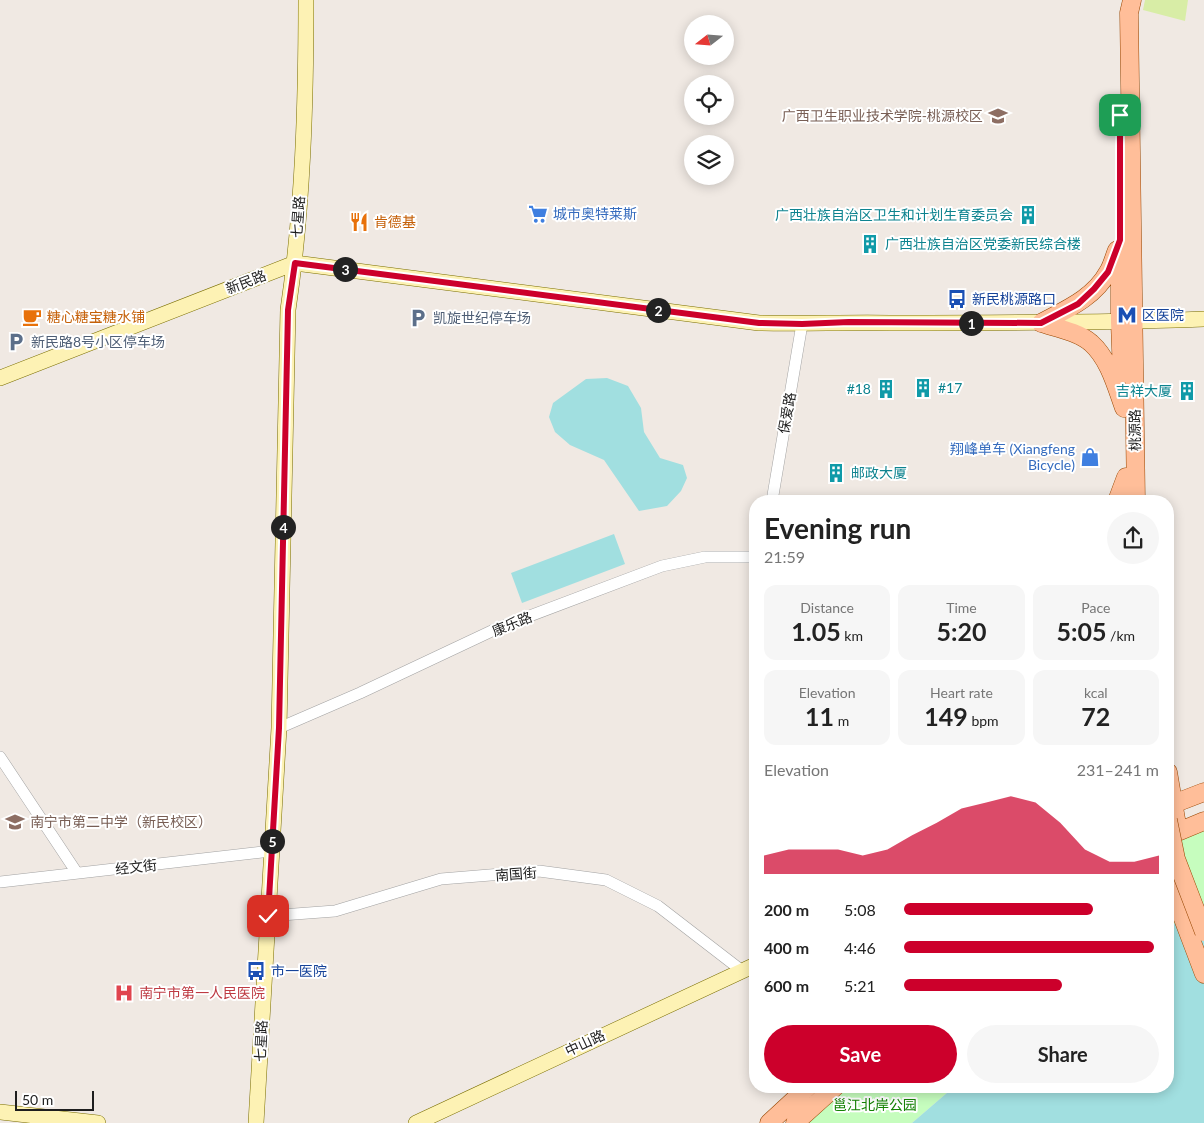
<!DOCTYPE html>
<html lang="en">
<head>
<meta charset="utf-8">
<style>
	:root { --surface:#fff; --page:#f6f6f6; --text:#222; --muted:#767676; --accent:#cc002b }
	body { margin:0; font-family:Lato,"Noto Sans SC",sans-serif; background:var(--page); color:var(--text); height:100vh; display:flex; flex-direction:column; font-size:19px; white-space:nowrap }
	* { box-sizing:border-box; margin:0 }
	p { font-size:16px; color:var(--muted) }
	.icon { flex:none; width:28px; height:28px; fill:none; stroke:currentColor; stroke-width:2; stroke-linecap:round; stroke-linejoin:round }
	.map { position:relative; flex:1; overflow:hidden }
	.side { position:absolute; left:749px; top:495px; width:425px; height:598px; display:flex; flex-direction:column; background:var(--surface); border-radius:20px; box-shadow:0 2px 12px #0003 }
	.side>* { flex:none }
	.needle { width:32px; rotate:253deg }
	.fabs { position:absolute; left:684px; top:15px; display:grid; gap:10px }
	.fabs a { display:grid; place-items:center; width:50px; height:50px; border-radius:50%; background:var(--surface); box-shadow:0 2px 12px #0003; font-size:25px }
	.scale { position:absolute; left:15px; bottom:12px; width:79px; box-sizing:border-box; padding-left:5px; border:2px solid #1e1e1e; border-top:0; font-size:14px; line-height:18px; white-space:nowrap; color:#1e1e1e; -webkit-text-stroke:4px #fff; paint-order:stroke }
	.pin { position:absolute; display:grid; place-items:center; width:42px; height:42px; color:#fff; margin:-21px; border-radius:10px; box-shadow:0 2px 8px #0006 }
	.km { position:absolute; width:25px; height:25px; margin:-12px; border-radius:50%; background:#222; color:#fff; font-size:14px; line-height:25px; text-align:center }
	.round { display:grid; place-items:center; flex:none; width:52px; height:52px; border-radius:26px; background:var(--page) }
	.overview { display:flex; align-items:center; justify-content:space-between; height:85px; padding:0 15px }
	h1 { font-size:28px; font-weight:700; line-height:38px }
	.figures { display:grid; grid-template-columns:repeat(3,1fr); gap:8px; height:85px; padding:5px 15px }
	.figures div { display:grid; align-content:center; border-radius:12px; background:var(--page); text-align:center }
	.figures b { font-size:25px; font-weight:700 }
	.figures small { font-size:14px; font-weight:400 }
	.figures p { font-size:14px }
	.chart { height:140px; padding:10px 15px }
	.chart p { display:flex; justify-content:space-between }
	.chart svg { width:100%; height:90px; margin-top:5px; fill:var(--accent); opacity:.7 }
	.primary-button { display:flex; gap:10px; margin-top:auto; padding:10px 15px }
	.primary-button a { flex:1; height:58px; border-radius:30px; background:var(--accent); color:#fff; font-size:20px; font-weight:700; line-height:58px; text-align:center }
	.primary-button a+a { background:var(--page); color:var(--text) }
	ul { padding:0 15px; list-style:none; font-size:16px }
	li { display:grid; grid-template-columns:80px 60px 1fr; align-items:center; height:38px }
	li i { height:12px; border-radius:6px; background:var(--accent) }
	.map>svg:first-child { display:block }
</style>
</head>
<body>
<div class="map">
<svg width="1204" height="1123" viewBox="0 0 1204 1123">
	<rect width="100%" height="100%" fill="#f0e9e3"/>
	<path fill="#d8eda6" d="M1145,0h43l-3,21 -42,-11z"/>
	<path fill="#c6fdbe" d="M1204,821v83l-36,24v-92z
		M836,1086h119l-43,37h-117z"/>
	<path fill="#a1dfe0" d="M607,378l21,8 13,22 3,24 16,26 23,7 4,13 -6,13 -14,15 -28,5 -35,-51 -34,-15 -15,-13 -6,-15 4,-14 33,-24z
		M614,534l11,30 -103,39 -11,-30z
		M1204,904v219h-292l43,-37h213v-158z"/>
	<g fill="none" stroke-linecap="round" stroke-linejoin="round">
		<g stroke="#a2a2a2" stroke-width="12">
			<path id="street" d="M772,501l30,-177
				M279,728l81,-35 138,-65 164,-62 43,-9h50
				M0,757l77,116
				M0,882l271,-31
				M268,916l67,-5 106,-32 98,-8 67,9 52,26 83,64"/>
		</g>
		<g stroke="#7a6e00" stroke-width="16">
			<path id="secondary" d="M0,378l295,-115 464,60c45,1 91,-1 137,0 102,0 205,0 308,-4
				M0,1112l98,11
				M256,1123l23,-395 9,-418c15,-102 18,-207 18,-310
				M416,1123l339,-158"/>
		</g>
		<g stroke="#984600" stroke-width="19">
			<path id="primary" d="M1132,0l-3,13 7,488
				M1120,250v72l2,52
				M1041,323c16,5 37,9 50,20 18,16 25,43 33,65
				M1041,323c24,-13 53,-25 67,-51 4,-6 6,-15 9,-22
				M1117,501l9,-24
				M1168,772l10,59
				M1168,806l36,-14
				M1168,836l36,-15
				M1168,879l36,95
				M769,1123l40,-37
				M795,1123l41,-37"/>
		</g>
		<use href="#street" stroke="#fff" stroke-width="11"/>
		<use href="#secondary" stroke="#fdf2b4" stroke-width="15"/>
		<use href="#primary" stroke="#ffbe99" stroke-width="18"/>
		<g stroke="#984600" stroke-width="19" stroke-linecap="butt">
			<path id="primary-bridge" d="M1168,820l8,39 28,73"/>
		</g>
		<use href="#primary-bridge" stroke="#ffbe99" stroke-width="18"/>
	</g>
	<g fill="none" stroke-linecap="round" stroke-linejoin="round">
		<g stroke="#fff" stroke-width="10">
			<path id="route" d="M268,916l11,-188 9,-418 7,-47 464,60 43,1 47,-2 192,1 37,-19 16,-15 14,-17 12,-32v-125"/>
		</g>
		<use href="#route" stroke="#cc002b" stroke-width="6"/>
	</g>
	<defs>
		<g id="university-bare" transform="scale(1.5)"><path d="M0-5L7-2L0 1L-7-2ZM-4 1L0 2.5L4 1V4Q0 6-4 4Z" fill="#8d6e63" stroke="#fff" stroke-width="2.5" paint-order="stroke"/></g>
		<g id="supermarket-bare" transform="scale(1.5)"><path d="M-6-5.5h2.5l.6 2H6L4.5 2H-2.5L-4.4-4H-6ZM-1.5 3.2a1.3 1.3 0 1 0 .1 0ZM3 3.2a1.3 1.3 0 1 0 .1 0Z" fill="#3f7fe0" stroke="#fff" stroke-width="2.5" paint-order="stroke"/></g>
		<g id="building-bare" transform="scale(1.5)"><path d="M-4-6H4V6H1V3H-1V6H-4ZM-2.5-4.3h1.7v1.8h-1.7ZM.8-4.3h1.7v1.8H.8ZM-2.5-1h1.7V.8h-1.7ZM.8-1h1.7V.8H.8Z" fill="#0f9aa8" stroke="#fff" stroke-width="2.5" paint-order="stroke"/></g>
		<g id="restaurant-bare" transform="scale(1.5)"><path d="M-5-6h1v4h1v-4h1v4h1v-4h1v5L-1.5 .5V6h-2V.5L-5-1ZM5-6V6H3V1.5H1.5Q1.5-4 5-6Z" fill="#e8710a" stroke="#fff" stroke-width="2.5" paint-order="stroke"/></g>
		<g id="bus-bare" transform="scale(1.5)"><path d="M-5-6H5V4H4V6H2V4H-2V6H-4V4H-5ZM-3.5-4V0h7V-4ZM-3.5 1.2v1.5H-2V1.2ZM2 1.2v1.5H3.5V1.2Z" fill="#1a4fb4" stroke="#fff" stroke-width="2.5" paint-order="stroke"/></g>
		<g id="metro-bare" transform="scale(1.5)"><path d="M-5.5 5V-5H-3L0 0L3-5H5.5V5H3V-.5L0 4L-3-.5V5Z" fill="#1a4fb4" stroke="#fff" stroke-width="2.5" paint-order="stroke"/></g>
		<g id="cafe-bare" transform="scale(1.5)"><path d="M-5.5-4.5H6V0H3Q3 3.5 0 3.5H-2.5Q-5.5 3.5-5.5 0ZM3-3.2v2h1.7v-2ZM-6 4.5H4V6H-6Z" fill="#e8710a" stroke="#fff" stroke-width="2.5" paint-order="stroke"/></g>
		<g id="parking-bare" transform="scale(1.5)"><path d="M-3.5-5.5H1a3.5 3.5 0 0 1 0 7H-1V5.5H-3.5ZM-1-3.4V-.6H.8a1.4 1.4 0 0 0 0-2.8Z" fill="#5c6f8a" stroke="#fff" stroke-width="2.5" paint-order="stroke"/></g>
		<g id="shop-bare" transform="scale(1.5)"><path d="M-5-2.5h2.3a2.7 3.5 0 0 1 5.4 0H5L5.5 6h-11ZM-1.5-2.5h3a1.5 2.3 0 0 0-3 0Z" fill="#3f7fe0" stroke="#fff" stroke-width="2.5" paint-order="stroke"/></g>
		<g id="school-bare" transform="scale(1.5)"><path d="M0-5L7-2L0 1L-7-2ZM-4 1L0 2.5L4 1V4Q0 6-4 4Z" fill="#8d6e63" stroke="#fff" stroke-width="2.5" paint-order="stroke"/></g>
		<g id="hospital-bare" transform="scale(1.5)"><path d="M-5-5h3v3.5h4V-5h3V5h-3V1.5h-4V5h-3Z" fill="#e0444e" stroke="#fff" stroke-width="2.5" paint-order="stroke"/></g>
	</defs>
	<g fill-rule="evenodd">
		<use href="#university-bare" x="998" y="116"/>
		<use href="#supermarket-bare" x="538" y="214"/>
		<use href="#building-bare" x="1028" y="215"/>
		<use href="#restaurant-bare" x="359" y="222"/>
		<use href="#building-bare" x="870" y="244"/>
		<use href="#bus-bare" x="957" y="299"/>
		<use href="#metro-bare" x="1127" y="315"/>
		<use href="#cafe-bare" x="32" y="317"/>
		<use href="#parking-bare" x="418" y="318"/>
		<use href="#parking-bare" x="16" y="342"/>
		<use href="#building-bare" x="923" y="388"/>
		<use href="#building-bare" x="886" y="389"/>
		<use href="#building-bare" x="1187" y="391"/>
		<use href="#shop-bare" x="1090" y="457"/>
		<use href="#building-bare" x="836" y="473"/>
		<use href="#school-bare" x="15" y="822"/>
		<use href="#bus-bare" x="256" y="971"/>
		<use href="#hospital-bare" x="124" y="993"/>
	</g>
	<g text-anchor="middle" stroke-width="4" stroke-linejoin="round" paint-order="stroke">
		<g font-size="14" fill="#785e54" stroke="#fff" text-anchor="end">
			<text x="983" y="121">广西卫生职业技术学院-桃源校区</text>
			<text x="30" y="827" text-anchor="start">南宁市第二中学（新民校区）</text>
		</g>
		<g font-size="14" fill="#366cbe" stroke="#fff" text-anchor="start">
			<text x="553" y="219">城市奥特莱斯</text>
			<text x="1075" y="454" text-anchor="end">翔峰单车 (Xiangfeng<tspan x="1075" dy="16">Bicycle)</tspan></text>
		</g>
		<g font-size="14" fill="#0d838f" stroke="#fff" text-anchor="end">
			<text x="1013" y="220">广西壮族自治区卫生和计划生育委员会</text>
			<text x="885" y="249" text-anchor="start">广西壮族自治区党委新民综合楼</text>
			<text x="938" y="393" text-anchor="start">#17</text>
			<text x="871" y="394">#18</text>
			<text x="1172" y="396">吉祥大厦</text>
			<text x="851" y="478" text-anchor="start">邮政大厦</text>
		</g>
		<g font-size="14" fill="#1e1e1e" stroke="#fff">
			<text transform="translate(298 217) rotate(-86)" y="5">七星路</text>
			<text transform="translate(246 282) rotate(-21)" y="5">新民路</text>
			<text transform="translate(787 413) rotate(-80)" y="5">保爱路</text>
			<text transform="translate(1135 430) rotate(-91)" y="5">桃源路</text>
			<text transform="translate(512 624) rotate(-22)" y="5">康乐路</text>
			<text transform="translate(136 867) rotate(-6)" y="5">经文街</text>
			<text transform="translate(516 874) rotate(-4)" y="5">南国街</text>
			<text transform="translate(261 1041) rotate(-87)" y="5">七星路</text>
			<text transform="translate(585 1043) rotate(-25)" y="5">中山路</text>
		</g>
		<g font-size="14" fill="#c56008" stroke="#fff" text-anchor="start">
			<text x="374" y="227">肯德基</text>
			<text x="47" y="322">糖心糖宝糖水铺</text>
		</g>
		<g font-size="14" fill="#164399" stroke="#fff" text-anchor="start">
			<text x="972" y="304">新民桃源路口</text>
			<text x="1142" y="320">区医院</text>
			<text x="271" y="976">市一医院</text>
		</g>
		<g font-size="14" fill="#4e5e75" stroke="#fff" text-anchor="start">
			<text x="433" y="323">凯旋世纪停车场</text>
			<text x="31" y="347">新民路8号小区停车场</text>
		</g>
		<g font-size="14" fill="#be3a42" stroke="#fff" text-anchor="start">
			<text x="139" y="998">南宁市第一人民医院</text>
		</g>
		<g font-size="14" fill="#158305" stroke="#fff">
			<text x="875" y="1110">邕江北岸公园</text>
		</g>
	</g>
</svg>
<div class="fabs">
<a><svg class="needle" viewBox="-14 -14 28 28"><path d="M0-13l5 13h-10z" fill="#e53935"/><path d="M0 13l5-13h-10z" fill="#767676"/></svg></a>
<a><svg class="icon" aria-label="locate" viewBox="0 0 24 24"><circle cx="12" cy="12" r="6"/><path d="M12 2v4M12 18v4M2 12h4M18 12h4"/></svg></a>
<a><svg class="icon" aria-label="layers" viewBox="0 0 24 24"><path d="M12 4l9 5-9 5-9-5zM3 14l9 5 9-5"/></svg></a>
</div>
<div class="scale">50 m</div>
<div class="pin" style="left:1120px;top:115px;background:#1e9e55"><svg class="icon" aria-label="arrive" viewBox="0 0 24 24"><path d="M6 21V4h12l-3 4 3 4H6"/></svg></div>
<div class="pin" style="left:268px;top:916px;background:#d93025"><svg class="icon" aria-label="check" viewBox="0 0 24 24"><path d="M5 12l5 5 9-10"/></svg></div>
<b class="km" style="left:971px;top:323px">1</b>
<b class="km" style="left:658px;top:310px">2</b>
<b class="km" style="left:345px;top:269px">3</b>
<b class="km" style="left:283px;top:527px">4</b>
<b class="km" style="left:272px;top:841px">5</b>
<section class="side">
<div class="overview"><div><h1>Evening run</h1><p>21:59</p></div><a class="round"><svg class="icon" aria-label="share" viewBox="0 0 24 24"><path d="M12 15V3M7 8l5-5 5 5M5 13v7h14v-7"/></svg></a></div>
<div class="figures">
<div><p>Distance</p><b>1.05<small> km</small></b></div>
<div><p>Time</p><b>5:20</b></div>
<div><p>Pace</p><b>5:05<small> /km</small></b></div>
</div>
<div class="figures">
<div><p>Elevation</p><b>11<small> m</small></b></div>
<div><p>Heart rate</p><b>149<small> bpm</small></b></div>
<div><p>kcal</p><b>72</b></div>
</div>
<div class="chart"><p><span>Elevation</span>231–241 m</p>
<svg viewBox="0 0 160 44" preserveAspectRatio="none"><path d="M0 44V35L10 32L20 32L30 32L40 35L50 32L60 25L70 19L80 12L90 9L100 6L110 9L120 19L130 32L140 38L150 38L160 35V44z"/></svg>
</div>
<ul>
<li><b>200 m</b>5:08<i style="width:74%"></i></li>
<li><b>400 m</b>4:46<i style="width:98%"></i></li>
<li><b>600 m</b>5:21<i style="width:62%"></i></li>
</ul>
<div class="primary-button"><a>Save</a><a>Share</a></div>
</section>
</div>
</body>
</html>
